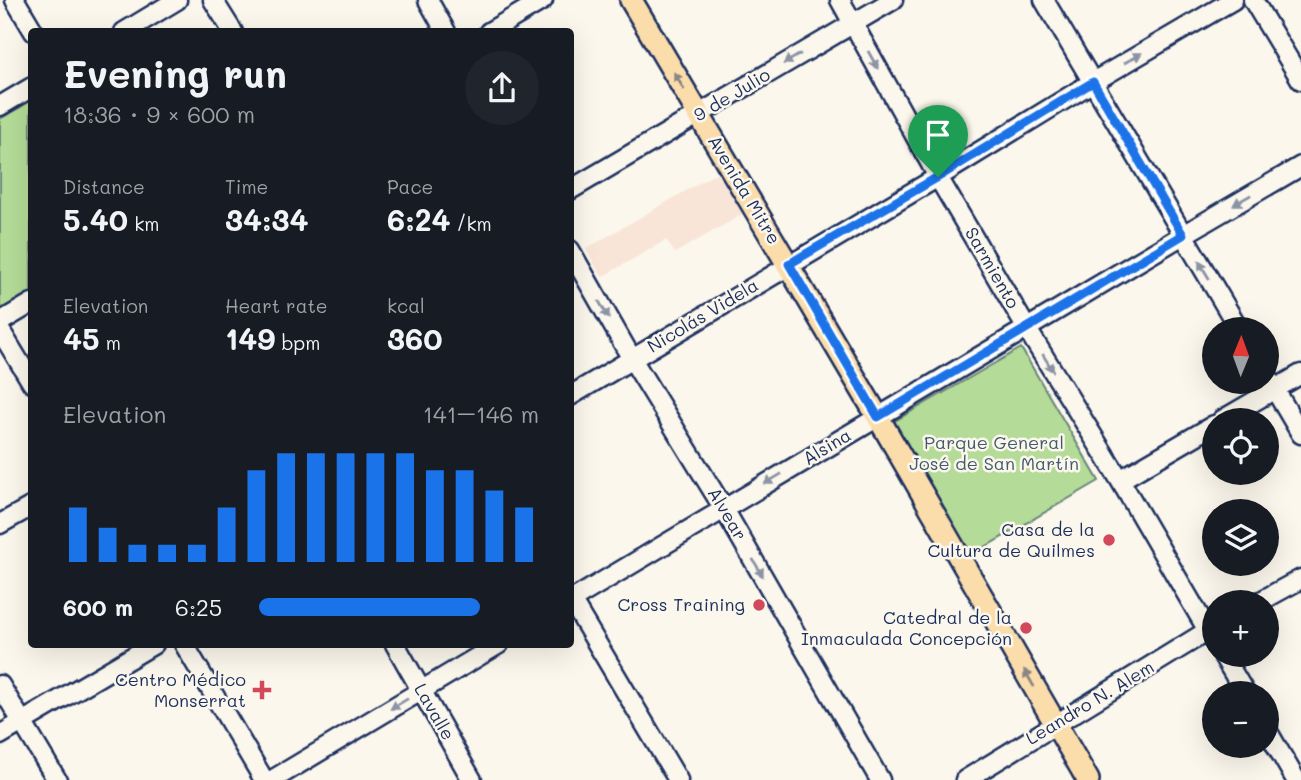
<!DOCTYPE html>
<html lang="en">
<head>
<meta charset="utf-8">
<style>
	:root { --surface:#171b24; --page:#20242c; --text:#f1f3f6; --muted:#9ea1a6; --accent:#1a73e8 }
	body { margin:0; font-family:Mali,sans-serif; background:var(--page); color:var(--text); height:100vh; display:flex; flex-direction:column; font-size:26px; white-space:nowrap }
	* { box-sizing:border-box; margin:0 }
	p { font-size:23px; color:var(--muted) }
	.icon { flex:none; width:38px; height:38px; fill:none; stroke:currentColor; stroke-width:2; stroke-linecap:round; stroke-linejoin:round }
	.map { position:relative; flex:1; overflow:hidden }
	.details { position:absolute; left:28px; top:28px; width:546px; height:620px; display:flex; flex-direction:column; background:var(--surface); border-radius:7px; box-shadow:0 7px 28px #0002 }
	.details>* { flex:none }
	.needle { width:46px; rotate:1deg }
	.fabs { position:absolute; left:1202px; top:317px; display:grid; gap:14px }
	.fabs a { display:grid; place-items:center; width:77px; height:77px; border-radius:50%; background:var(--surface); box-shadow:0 7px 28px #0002; font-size:35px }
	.pin { position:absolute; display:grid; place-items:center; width:60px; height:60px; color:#fff; margin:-72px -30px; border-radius:50% 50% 50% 0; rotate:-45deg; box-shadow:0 0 7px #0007 }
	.pin .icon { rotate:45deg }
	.round { display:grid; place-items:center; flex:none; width:74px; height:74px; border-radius:37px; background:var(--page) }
	.overview { display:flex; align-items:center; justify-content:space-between; height:119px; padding:0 35px }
	h1 { font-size:38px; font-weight:700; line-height:52px }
	.metrics { display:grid; grid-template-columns:repeat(3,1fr); gap:10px; height:119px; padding:7px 35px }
	.metrics div { display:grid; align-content:center }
	.metrics b { font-size:30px; font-weight:700 }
	.metrics small { font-size:19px; font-weight:400 }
	.metrics p { font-size:19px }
	.chart { height:196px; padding:14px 35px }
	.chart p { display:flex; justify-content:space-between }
	.chart svg { width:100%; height:126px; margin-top:7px; stroke:var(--accent); stroke-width:6 }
	ul { padding:0 35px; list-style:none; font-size:23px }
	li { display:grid; grid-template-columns:112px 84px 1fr; align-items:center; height:52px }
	li i { height:18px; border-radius:9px; background:var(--accent) }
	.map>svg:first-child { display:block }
</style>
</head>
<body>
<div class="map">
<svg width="1301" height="780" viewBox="0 0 1301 780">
	<rect width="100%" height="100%" fill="#fbf7ec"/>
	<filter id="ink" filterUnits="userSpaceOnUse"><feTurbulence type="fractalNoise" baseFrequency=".0143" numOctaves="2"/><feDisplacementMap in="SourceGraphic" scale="14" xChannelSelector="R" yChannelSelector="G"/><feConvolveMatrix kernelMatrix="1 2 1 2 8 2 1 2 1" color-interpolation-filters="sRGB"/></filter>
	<g filter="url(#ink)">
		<path fill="#f8e5d7" d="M718,172l25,42 -68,39 -9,-13 -64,37 -16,-28z"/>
		<path fill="#b4db97" stroke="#68857a" stroke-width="2" d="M31,101v199l-31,17v-198z
			M1021,348l78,133 -133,77 -78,-133z"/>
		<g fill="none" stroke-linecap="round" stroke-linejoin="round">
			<g stroke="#1b2f5e" stroke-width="23">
				<path id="minor" d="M15,0l19,32
					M213,0l20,32
					M428,0l18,32
					M840,0l98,177 89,152 93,151 94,161
					M1044,0l195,329
					M1253,0l48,80
					M124,32l53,-32
					M489,32l54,-32
					M0,106l32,-19
					M570,190l323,-190
					M570,250l62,109 92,150 156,271
					M0,322l32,-19
					M0,330l32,53
					M1267,376l34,58
					M570,396l368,-219 155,-95 140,-82
					M1222,420l79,-46
					M1120,480l94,-55
					M0,524l32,-18
					M570,598l108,182
					M570,601l613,-366 118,-69
					M1259,602l42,-23
					M184,644l80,136
					M395,644l77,136
					M1222,654l23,39
					M0,685l57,95
					M1267,730l29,50
					M0,735l154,-91
					M272,780l227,-136
					M965,780l249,-153"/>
			</g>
			<g stroke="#1b2f5e" stroke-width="26">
				<path id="major" d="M631,0l247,417 210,363"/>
			</g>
			<use href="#minor" stroke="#fbf7ec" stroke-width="18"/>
			<use href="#major" stroke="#fbddab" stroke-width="21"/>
		</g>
		<defs><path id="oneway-solid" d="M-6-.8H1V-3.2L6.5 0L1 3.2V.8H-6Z" transform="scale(1.75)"/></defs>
		<g fill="#8b93a5">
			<use href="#oneway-solid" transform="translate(1133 58) rotate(-30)"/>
			<use href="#oneway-solid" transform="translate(792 59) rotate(149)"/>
			<use href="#oneway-solid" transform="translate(873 60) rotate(61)"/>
			<use href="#oneway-solid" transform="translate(1242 200) rotate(150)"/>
			<use href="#oneway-solid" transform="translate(1204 270) rotate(-121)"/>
			<use href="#oneway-solid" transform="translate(604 310) rotate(60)"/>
			<use href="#oneway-solid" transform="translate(1048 363) rotate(58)"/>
			<use href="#oneway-solid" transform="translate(773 479) rotate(149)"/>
			<use href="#oneway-solid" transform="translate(758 568) rotate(60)"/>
			<use href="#oneway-solid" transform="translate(399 704) rotate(149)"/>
		</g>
		<g fill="#8b8684">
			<use href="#oneway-solid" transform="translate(679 81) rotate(-120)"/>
			<use href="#oneway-solid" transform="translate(1029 678) rotate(-120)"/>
		</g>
	</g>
	<g fill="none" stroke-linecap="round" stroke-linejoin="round" filter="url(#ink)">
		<g stroke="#fff" stroke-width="14">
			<path id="route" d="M1093,82l90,153 -305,182 -89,-153 149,-87z"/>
		</g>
		<use href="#route" stroke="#1a73e8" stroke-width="9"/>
	</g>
	<g fill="#d1495b" stroke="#fbf7ec" stroke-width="2.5">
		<circle cx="1109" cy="540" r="7"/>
		<circle cx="759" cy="605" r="7"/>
		<circle cx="1026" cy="628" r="7"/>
		<path d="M258.5 679.5h7v7h7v7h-7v7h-7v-7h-7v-7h7z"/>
	</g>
	<g text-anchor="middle" stroke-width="5" stroke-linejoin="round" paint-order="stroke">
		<g font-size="18" fill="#1b2f5e" stroke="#fbf7ec">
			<text transform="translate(732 95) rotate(-31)" y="6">9 de Julio</text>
			<text transform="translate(744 190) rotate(59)" y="6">Avenida Mitre</text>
			<text transform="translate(992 268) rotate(60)" y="6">Sarmiento</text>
			<text transform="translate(703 316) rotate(-31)" y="6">Nicolás Videla</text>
			<text transform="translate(827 447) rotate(-31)" y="6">Alsina</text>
			<text transform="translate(727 514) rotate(59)" y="6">Alvear</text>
			<text transform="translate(1090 703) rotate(-31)" y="6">Leandro N. Alem</text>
			<text transform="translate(434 712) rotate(60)" y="6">Lavalle</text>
		</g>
		<g font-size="18" fill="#415a6c" stroke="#fbf7ec">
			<text x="994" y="449">Parque General<tspan x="994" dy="21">José de San Martín</tspan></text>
		</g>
		<g font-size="18" fill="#1b2f5e" stroke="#fbf7ec" text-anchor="end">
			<text x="1095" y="536">Casa de la<tspan x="1095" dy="21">Cultura de Quilmes</tspan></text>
			<text x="745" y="611">Cross Training</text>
			<text x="1012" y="624">Catedral de la<tspan x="1012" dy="21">Inmaculada Concepción</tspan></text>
			<text x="246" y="686">Centro Médico<tspan x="246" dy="21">Monserrat</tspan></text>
		</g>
	</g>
</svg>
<div class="fabs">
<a><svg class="needle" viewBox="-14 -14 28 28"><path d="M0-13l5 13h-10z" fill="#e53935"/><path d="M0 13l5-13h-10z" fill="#9ea1a6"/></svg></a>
<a><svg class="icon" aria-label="locate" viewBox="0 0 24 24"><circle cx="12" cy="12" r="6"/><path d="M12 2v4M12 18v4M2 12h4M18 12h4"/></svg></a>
<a><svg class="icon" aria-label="layers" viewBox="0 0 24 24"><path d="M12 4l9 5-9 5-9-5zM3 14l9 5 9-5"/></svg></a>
<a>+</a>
<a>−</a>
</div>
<div class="pin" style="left:938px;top:177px;background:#1e9e55"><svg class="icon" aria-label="arrive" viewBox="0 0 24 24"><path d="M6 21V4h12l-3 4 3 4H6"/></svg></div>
<section class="details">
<div class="overview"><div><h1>Evening run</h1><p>18:36 · 9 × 600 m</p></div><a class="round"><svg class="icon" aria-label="share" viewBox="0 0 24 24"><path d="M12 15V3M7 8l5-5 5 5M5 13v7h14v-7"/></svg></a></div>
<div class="metrics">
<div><p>Distance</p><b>5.40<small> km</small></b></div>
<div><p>Time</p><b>34:34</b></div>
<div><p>Pace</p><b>6:24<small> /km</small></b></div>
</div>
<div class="metrics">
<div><p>Elevation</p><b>45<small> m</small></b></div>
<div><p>Heart rate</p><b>149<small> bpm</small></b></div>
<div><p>kcal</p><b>360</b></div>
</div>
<div class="chart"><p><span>Elevation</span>141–146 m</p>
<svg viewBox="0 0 160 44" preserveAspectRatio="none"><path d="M5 44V25M15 44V32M25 44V38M35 44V38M45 44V38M55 44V25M65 44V12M75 44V6M85 44V6M95 44V6M105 44V6M115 44V6M125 44V12M135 44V12M145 44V19M155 44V25"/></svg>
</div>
<ul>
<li><b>600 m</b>6:25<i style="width:79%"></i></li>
</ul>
</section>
</div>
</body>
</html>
